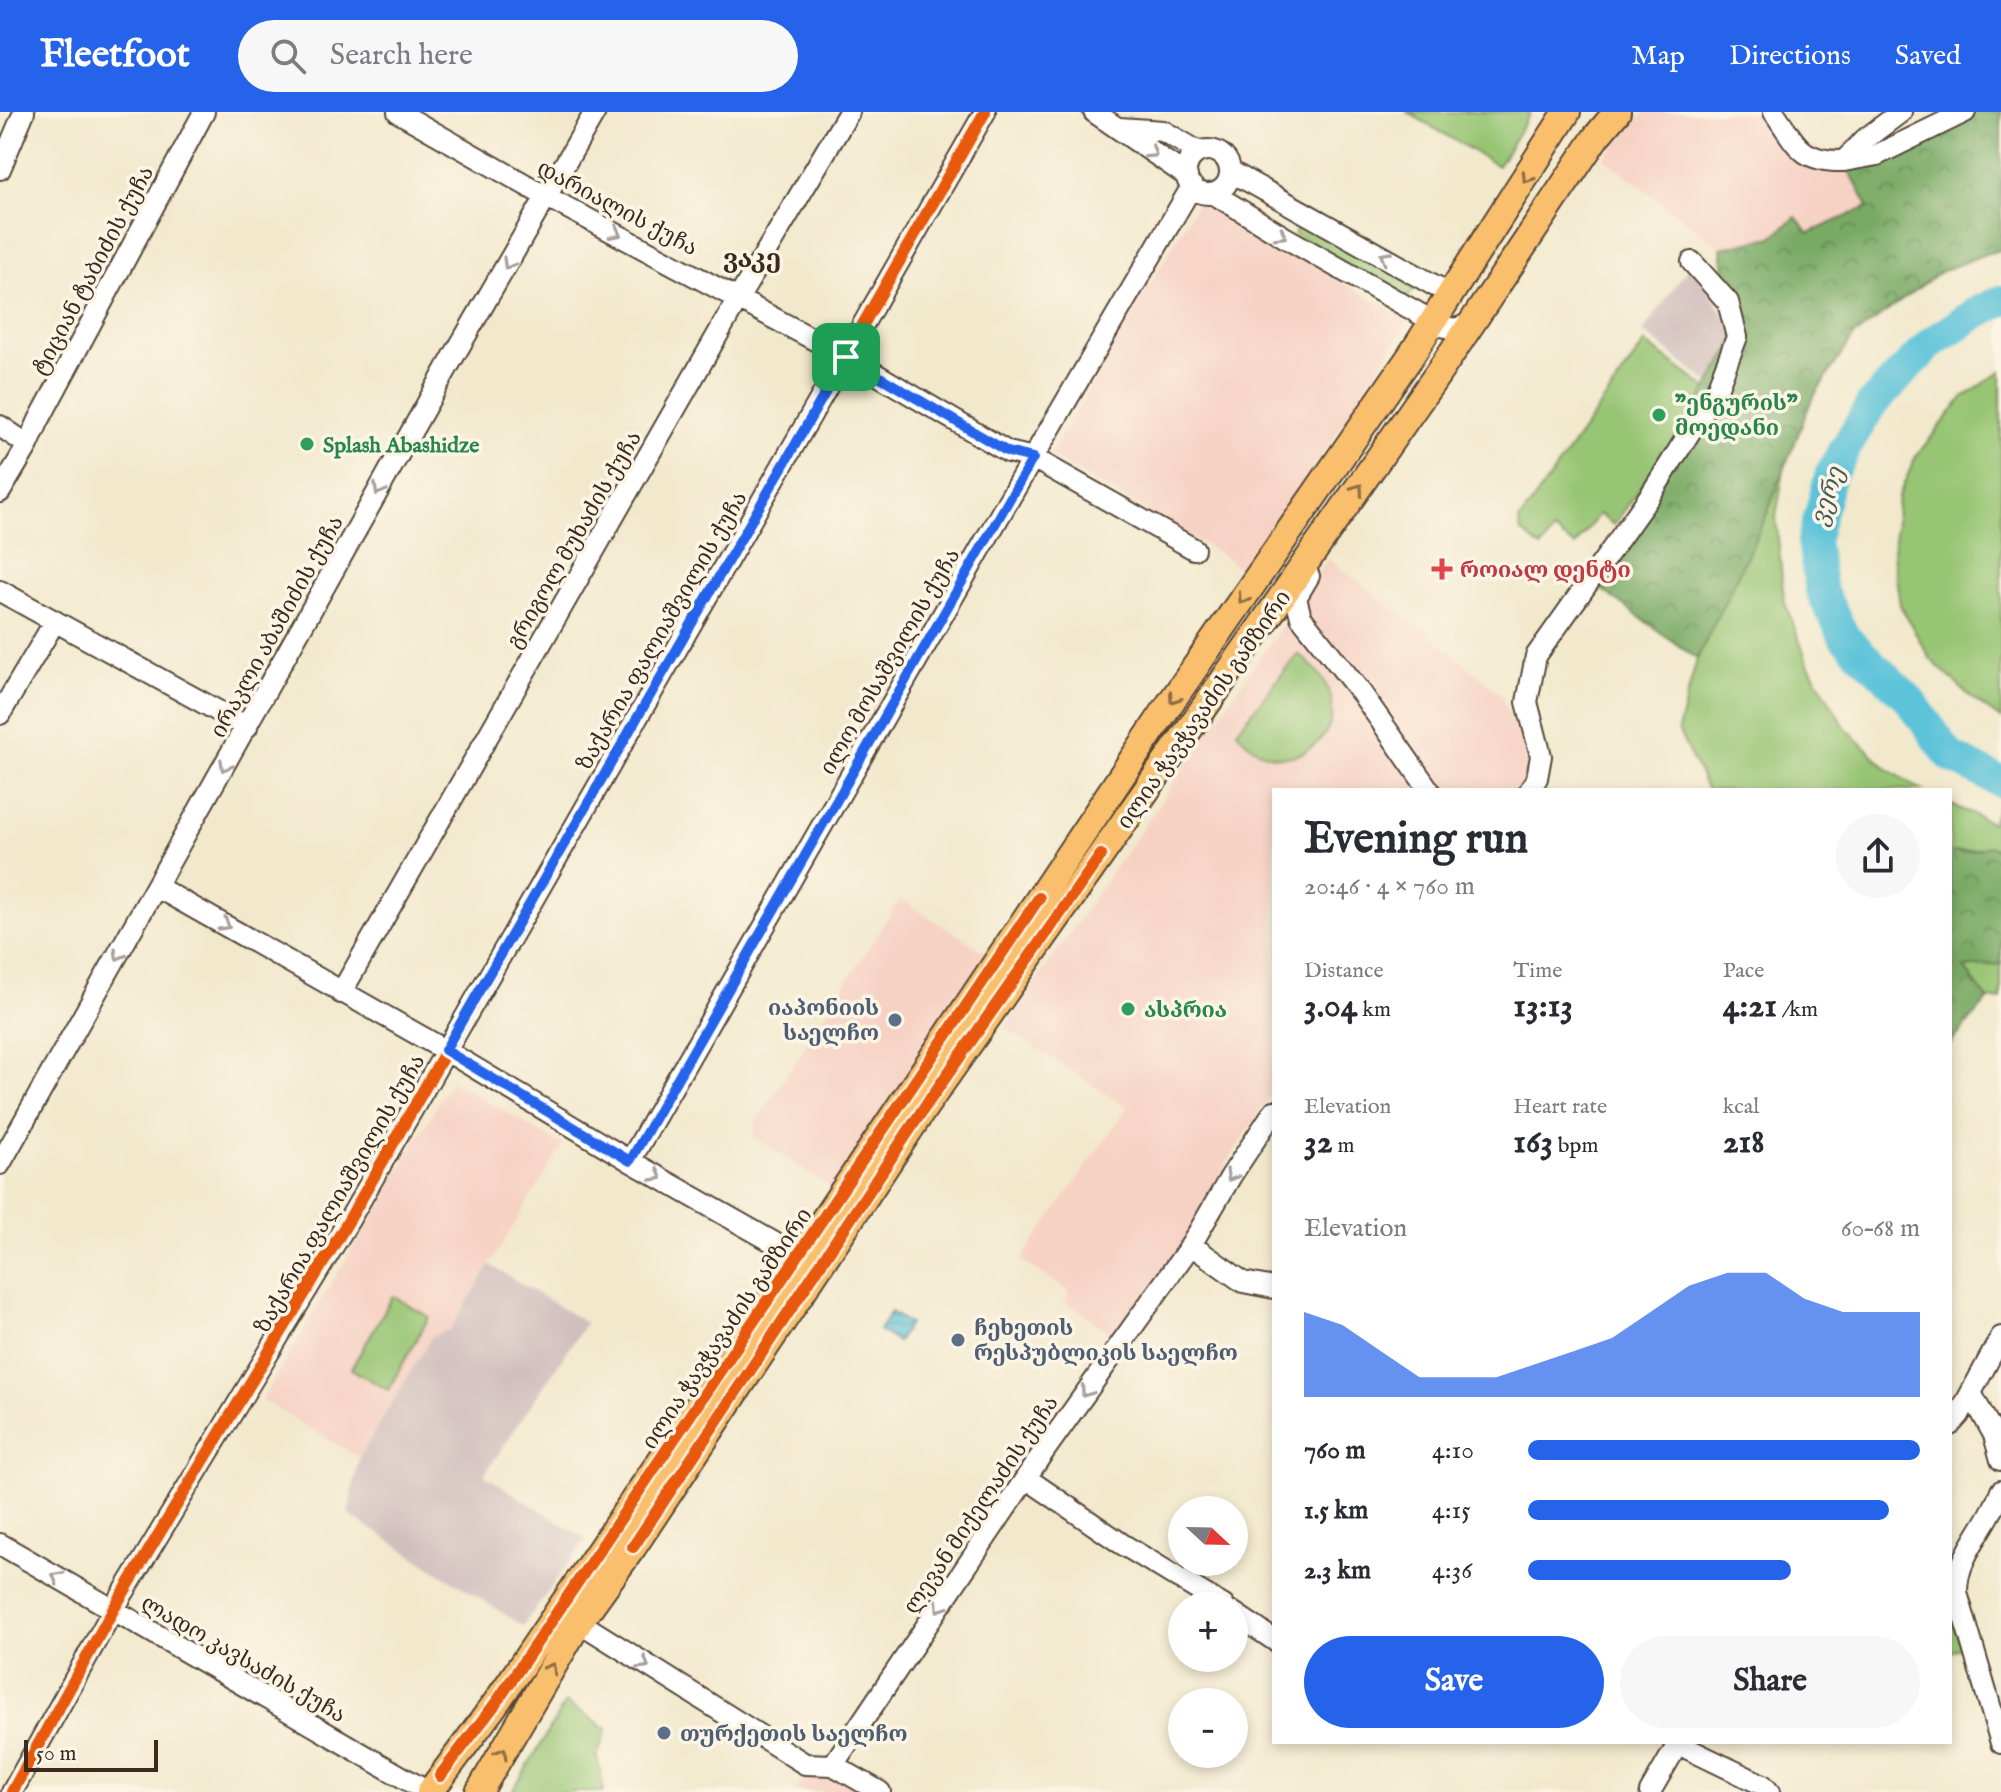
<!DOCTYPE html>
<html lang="en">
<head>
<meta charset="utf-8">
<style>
	:root { --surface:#fff; --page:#f7f7f7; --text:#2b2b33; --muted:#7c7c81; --accent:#2563eb }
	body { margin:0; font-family:"IM FELL English","Noto Serif Georgian",serif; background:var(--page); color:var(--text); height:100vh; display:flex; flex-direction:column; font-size:30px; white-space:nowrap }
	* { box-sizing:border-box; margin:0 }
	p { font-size:26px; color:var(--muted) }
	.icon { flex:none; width:44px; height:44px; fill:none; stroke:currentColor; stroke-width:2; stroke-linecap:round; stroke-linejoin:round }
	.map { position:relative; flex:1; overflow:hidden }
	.panel { position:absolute; left:1272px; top:676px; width:680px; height:956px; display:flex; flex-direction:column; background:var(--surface); border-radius:0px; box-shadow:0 4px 12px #0003 }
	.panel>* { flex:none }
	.needle { width:52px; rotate:112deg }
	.buttons { position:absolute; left:1168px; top:1384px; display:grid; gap:16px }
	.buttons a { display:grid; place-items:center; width:80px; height:80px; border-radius:50%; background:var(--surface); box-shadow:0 4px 12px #0003; font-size:40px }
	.scale { position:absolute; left:24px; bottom:20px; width:134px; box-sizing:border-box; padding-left:8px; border:4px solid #3b2a1e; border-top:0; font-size:22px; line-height:28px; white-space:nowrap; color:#3b2a1e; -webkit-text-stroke:6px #fcf5e5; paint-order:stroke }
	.pin { position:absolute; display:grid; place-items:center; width:68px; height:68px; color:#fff; margin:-34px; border-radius:16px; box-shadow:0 4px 12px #0006 }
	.round { display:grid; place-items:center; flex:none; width:84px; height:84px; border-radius:42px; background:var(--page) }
	.summary { display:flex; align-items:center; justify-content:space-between; height:136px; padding:0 32px }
	h1 { font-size:44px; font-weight:700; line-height:60px }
	.metrics { display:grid; grid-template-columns:repeat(3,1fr); gap:12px; height:136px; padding:8px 32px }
	.metrics div { display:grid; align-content:center }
	.metrics b { font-size:34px; font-weight:700 }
	.metrics small { font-size:22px; font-weight:400 }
	.metrics p { font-size:22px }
	.chart { height:224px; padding:16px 32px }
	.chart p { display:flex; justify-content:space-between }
	.chart svg { width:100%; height:144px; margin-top:8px; fill:var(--accent); opacity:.7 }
	.primary-button { display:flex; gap:16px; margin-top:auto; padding:16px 32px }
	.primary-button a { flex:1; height:92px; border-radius:48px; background:var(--accent); color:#fff; font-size:32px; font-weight:700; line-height:92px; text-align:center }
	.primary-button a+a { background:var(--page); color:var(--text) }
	ul { padding:0 32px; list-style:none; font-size:26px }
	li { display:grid; grid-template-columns:128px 96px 1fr; align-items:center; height:60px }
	li i { height:20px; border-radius:10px; background:var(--accent) }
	header { display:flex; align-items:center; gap:48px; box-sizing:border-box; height:112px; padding:0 40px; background:var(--accent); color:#fff }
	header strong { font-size:38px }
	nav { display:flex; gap:44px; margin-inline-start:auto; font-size:28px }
	.search { width:560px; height:72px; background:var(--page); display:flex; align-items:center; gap:20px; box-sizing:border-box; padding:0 28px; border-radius:44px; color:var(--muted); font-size:30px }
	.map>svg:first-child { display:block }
</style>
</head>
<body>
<header>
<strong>Fleetfoot</strong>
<div class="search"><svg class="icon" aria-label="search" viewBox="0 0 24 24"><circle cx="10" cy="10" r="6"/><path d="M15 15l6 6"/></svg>Search here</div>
<nav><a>Map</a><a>Directions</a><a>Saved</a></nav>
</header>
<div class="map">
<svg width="2001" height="1680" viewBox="0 0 2001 1680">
	<defs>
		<pattern id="forest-crowns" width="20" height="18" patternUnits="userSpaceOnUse" patternTransform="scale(2)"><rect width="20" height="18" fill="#79aa65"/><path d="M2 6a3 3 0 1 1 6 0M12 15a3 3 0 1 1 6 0" fill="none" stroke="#648b53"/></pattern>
		<pattern id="water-rules" width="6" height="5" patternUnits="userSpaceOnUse" patternTransform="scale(2)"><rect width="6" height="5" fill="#5cc3d9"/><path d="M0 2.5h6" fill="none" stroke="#4d9faf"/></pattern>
	</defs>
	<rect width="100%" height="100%" fill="#fcf5e5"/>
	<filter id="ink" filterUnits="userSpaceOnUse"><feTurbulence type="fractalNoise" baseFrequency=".0125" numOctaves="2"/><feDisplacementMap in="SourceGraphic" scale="16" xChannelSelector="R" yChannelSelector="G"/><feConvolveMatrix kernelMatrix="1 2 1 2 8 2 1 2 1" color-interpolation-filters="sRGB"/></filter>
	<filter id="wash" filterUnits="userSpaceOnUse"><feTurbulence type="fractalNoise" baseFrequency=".006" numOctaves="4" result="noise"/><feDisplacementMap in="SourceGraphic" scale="32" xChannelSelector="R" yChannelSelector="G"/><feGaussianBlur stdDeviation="1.8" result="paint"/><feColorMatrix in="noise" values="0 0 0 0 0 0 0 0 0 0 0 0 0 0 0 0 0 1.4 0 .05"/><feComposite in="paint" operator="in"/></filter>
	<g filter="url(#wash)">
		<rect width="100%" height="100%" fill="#f2e9cd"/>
		<path fill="#f6d2c4" d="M1645,0h129l19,28 51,21 24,46 -59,26 -13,-15 -24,19 -51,11 -117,-90z
			M1199,88l208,119 -3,10 -159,245 -23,-19 -172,-99z
			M1328,447l111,83 62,53 44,95h-271v299l-51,80 -38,71 -38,55 -35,39 -47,-33 5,-9 -49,-32 106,-152 -122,-81z
			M900,787l90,56 -160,233 -77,-52 2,-12z
			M451,969l112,64 -113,185 -18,6 -73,122 -97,-58z
			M833,1653l47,27h-85l8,-14z"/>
		<path fill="#d1bfbe" d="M1692,150l45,75 -20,52 -74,-57z
			M490,1153l96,58 -102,152 102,64 -63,87 -175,-112 11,-56 73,-122 18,-6z"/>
		<path fill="#97c573" stroke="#697848" stroke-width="2" d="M1407,0h124l-33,54z
			M1302,109l115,64 -10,14 -113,-65z
			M1645,231l64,47 -95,135 -15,-11 -24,32 -21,-15 -13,17 -20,-17 -2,-10z
			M2001,259v348l-27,-19 -44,-41 -30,-54 -7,-50 5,-58 18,-41 46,-57z
			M1784,358l-8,47 8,83 25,66 36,61 41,41 36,22h-215l-29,-60 19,-71 67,-138z
			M1298,542c86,64 -12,145 -61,77z
			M2000,688l1,51c-17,-7 -33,2 -51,1v-48l42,19z
			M2001,852v35l-13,1 -24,-32z
			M393,1184l36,21 -41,73 -37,-21z
			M1950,1494l12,41 -12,4z
			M566,1590l41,27 -10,27 7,36h-92z"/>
		<path fill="url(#forest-crowns)" stroke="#5a6a42" stroke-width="2" d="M1965,0h36v138l-16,4 -45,18 -86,64 -42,63 -48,122 -67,138 -103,-75 143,-247 -9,-35 -7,-54 51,-11 24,-20 13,16 59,-26 -24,-46z
			M1989,734l12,5v113l-37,4 24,32 -38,44v-192l13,1z"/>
		<path fill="url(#water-rules)" stroke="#4c767c" stroke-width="2" d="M891,1200l18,12 -12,18 -18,-12z"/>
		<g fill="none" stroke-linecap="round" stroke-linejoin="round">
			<path stroke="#5cc3d9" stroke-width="32" d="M2001,189l-23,11 -46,30 -61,63 -40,68 -18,68 8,50 24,47 65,62 40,56 51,26"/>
		</g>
	</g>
	<g filter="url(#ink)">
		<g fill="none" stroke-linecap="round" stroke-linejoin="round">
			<g stroke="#564738" stroke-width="24">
				<path id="minor" d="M398,0l149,85 307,164 154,91 25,6 161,91
					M1094,0l93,64
					M1774,0c23,33 26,50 70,49l21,-22 36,-27
					M1120,16l43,3 36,21
					M1186 60a22 22 0 1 1 44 0a22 22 0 1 1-44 0Z
					M1844,49l33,-6 88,-43
					M0,57l24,-57
					M1230,59l209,117 16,2
					M1214,82l72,44 155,88 15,3 15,-6
					M0,314l28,19
					M0,380l28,-47 11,-25 165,-308
					M1309,464l-13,22 5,19 61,77 67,96
					M0,479l247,136
					M0,602l55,-93
					M1530,678l7,-12 4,-22 -14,-54 9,-46 115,-162 66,-105 20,-52 -9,-35 -36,-40
					M157,775l288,163 185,111 143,81 35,25
					M341,881l397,-694 111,-187
					M630,1049l390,-681 172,-294
					M0,1052l455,-810 140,-242
					M1191,1133l52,37 31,6
					M1971,1281l23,42 7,25
					M1950,1313l9,-10 42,-78
					M1026,1366l96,66 102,62
					M2001,1379c-12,36 -45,63 -44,102l44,150
					M0,1432l428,248
					M1234,1501l40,27
					M579,1510l226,142 28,1 47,27
					M1678,1632l85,41 6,7
					M833,1653l207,-308 151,-212 40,-69 43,-65
					M12,1680l101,-182 236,-390 636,-1108
					M1650,1680l29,-50"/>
			</g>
			<g stroke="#564738" stroke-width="30">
				<path id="major" d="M430,1680l66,-89 301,-443 372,-555 241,-348 157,-245
					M479,1680l100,-170 54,-75 291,-439 513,-733 159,-238 21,-25"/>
			</g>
			<use href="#minor" stroke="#fff" stroke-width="20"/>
			<use href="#major" stroke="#f9bf6d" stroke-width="26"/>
			<g stroke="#fcf5e5" stroke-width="17">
				<path id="cycleway" d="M633,1435l291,-439 177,-253
					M440,1664l56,-73 543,-805
					M12,1680l101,-182 236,-390 636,-1108"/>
			</g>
			<use href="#cycleway" stroke="#e8590c" stroke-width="12"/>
		</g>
		<defs><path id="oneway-chevron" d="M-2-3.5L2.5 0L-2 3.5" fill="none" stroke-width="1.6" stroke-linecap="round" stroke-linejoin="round" transform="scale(2)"/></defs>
		<g stroke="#a79f9a">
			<use href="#oneway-chevron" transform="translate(1152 41) rotate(34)"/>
			<use href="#oneway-chevron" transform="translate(616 121) rotate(28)"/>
			<use href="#oneway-chevron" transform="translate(1281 123) rotate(31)"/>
			<use href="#oneway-chevron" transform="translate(1385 145) rotate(-150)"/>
			<use href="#oneway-chevron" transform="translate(508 152) rotate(120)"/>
			<use href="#oneway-chevron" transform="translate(379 378) rotate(119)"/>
			<use href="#oneway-chevron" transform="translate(225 654) rotate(119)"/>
			<use href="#oneway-chevron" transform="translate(225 813) rotate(30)"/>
			<use href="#oneway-chevron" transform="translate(119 843) rotate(120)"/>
			<use href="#oneway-chevron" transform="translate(657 1064) rotate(29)"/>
			<use href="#oneway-chevron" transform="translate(1231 1064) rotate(121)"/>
			<use href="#oneway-chevron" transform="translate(1086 1280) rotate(125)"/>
			<use href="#oneway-chevron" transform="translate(57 1465) rotate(-150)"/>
			<use href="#oneway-chevron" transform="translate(940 1495) rotate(124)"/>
			<use href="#oneway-chevron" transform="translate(644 1552) rotate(32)"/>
		</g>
		<g stroke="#906d42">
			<use href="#oneway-chevron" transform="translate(1527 66) rotate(123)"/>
			<use href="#oneway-chevron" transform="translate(1358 377) rotate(-55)"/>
			<use href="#oneway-chevron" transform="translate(1243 487) rotate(124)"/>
			<use href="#oneway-chevron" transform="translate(1174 586) rotate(124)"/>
			<use href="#oneway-chevron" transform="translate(551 1556) rotate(-60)"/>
			<use href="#oneway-chevron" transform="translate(502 1641) rotate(-59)"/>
		</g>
	</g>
	<g fill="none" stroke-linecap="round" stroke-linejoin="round" filter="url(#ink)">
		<g stroke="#fff" stroke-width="16">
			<path id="route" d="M846,245l162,95 25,6 -403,703 -185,-111z"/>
		</g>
		<use href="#route" stroke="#2563eb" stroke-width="10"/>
	</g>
	<g fill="#2e9e5b" stroke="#fcf5e5" stroke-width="3">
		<circle cx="1659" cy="303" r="8"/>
		<circle cx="307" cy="332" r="8"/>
		<circle cx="1128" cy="897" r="8"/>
	</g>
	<path fill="#e0444e" stroke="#fcf5e5" stroke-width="3" d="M1438 445h8v8h8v8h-8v8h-8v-8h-8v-8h8z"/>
	<g fill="#5c6f8a" stroke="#fcf5e5" stroke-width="3">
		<circle cx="895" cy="908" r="8"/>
		<circle cx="958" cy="1228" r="8"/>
		<circle cx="664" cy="1621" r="8"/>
	</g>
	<g text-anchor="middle" stroke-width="7" stroke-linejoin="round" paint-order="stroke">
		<g font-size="22" fill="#3b2a1e" stroke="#fcf5e5">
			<text transform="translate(618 95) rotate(28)" y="8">დარიალის ქუჩა</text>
			<text transform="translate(92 158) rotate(-62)" y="8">ტიციან ტაბიძის ქუჩა</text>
			<text transform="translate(573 427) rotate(-60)" y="8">გრიგოლ მუხაძის ქუჩა</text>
			<text transform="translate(276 514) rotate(-61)" y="8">ირაკლი აბაშიძის ქუჩა</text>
			<text transform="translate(661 518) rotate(-60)" y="8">ზაქარია ფალიაშვილის ქუჩა</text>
			<text transform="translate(889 549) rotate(-60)" y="8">ილო მოსაშვილის ქუჩა</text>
			<text transform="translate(1203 597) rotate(-55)" y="8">ილია ჭავჭავაძის გამზირი</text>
			<text transform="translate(339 1081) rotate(-60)" y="8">ზაქარია ფალიაშვილის ქუჩა</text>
			<text transform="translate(726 1216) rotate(-56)" y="8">ილია ჭავჭავაძის გამზირი</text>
			<text transform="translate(980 1392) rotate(-56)" y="8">ლევან მიქელაძის ქუჩა</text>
			<text transform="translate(244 1546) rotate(30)" y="8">ლადო კავსაძის ქუჩა</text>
		</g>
		<g font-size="22" font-weight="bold" fill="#27864d" stroke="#fcf5e5" text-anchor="start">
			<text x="1675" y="298">"ენგურის"<tspan x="1675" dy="25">მოედანი</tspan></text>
			<text x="323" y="340">Splash Abashidze</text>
			<text x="1144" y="905">ასპრია</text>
		</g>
		<g font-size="22" font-weight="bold" fill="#be3a42" stroke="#fcf5e5" text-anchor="start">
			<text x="1460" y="465">როიალ დენტი</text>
		</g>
		<g font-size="22" font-weight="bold" fill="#4e5e75" stroke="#fcf5e5" text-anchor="start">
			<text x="879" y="903" text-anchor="end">იაპონიის<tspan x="879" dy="25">საელჩო</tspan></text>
			<text x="974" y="1223">ჩეხეთის<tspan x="974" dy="25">რესპუბლიკის საელჩო</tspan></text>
			<text x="680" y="1629">თურქეთის საელჩო</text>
		</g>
		<g font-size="24" font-style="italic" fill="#455856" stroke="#fcf5e5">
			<text transform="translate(1827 384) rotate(-72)" y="8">ვერე</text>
		</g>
		<g font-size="26" font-weight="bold" fill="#3b2a1e" stroke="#fcf5e5">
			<text x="752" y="155">ვაკე</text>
		</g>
	</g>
</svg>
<div class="buttons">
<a><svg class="needle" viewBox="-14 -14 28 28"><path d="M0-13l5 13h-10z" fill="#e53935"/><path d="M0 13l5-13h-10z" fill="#7c7c81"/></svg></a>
<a>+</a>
<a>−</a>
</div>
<div class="scale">50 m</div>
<div class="pin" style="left:846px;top:245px;background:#1e9e55"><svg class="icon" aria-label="arrive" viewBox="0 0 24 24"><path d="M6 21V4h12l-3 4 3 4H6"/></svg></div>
<section class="panel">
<div class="summary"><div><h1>Evening run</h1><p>20:46 · 4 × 760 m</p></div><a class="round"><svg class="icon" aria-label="share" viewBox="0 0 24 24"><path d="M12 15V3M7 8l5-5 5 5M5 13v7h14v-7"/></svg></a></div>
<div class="metrics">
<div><p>Distance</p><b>3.04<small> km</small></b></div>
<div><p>Time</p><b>13:13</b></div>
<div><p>Pace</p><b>4:21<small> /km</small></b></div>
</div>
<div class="metrics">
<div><p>Elevation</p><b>32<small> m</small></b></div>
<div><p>Heart rate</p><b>163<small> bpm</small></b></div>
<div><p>kcal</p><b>218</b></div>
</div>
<div class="chart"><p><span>Elevation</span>60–68 m</p>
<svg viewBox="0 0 160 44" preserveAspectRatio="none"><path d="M0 44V18L10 22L20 30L30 38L40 38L50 38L60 34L70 30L80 26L90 18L100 10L110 6L120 6L130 14L140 18L150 18L160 18V44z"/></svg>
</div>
<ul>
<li><b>760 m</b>4:10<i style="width:100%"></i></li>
<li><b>1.5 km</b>4:15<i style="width:92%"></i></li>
<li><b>2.3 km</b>4:36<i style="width:67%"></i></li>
</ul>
<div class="primary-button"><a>Save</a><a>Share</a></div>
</section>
</div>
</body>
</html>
